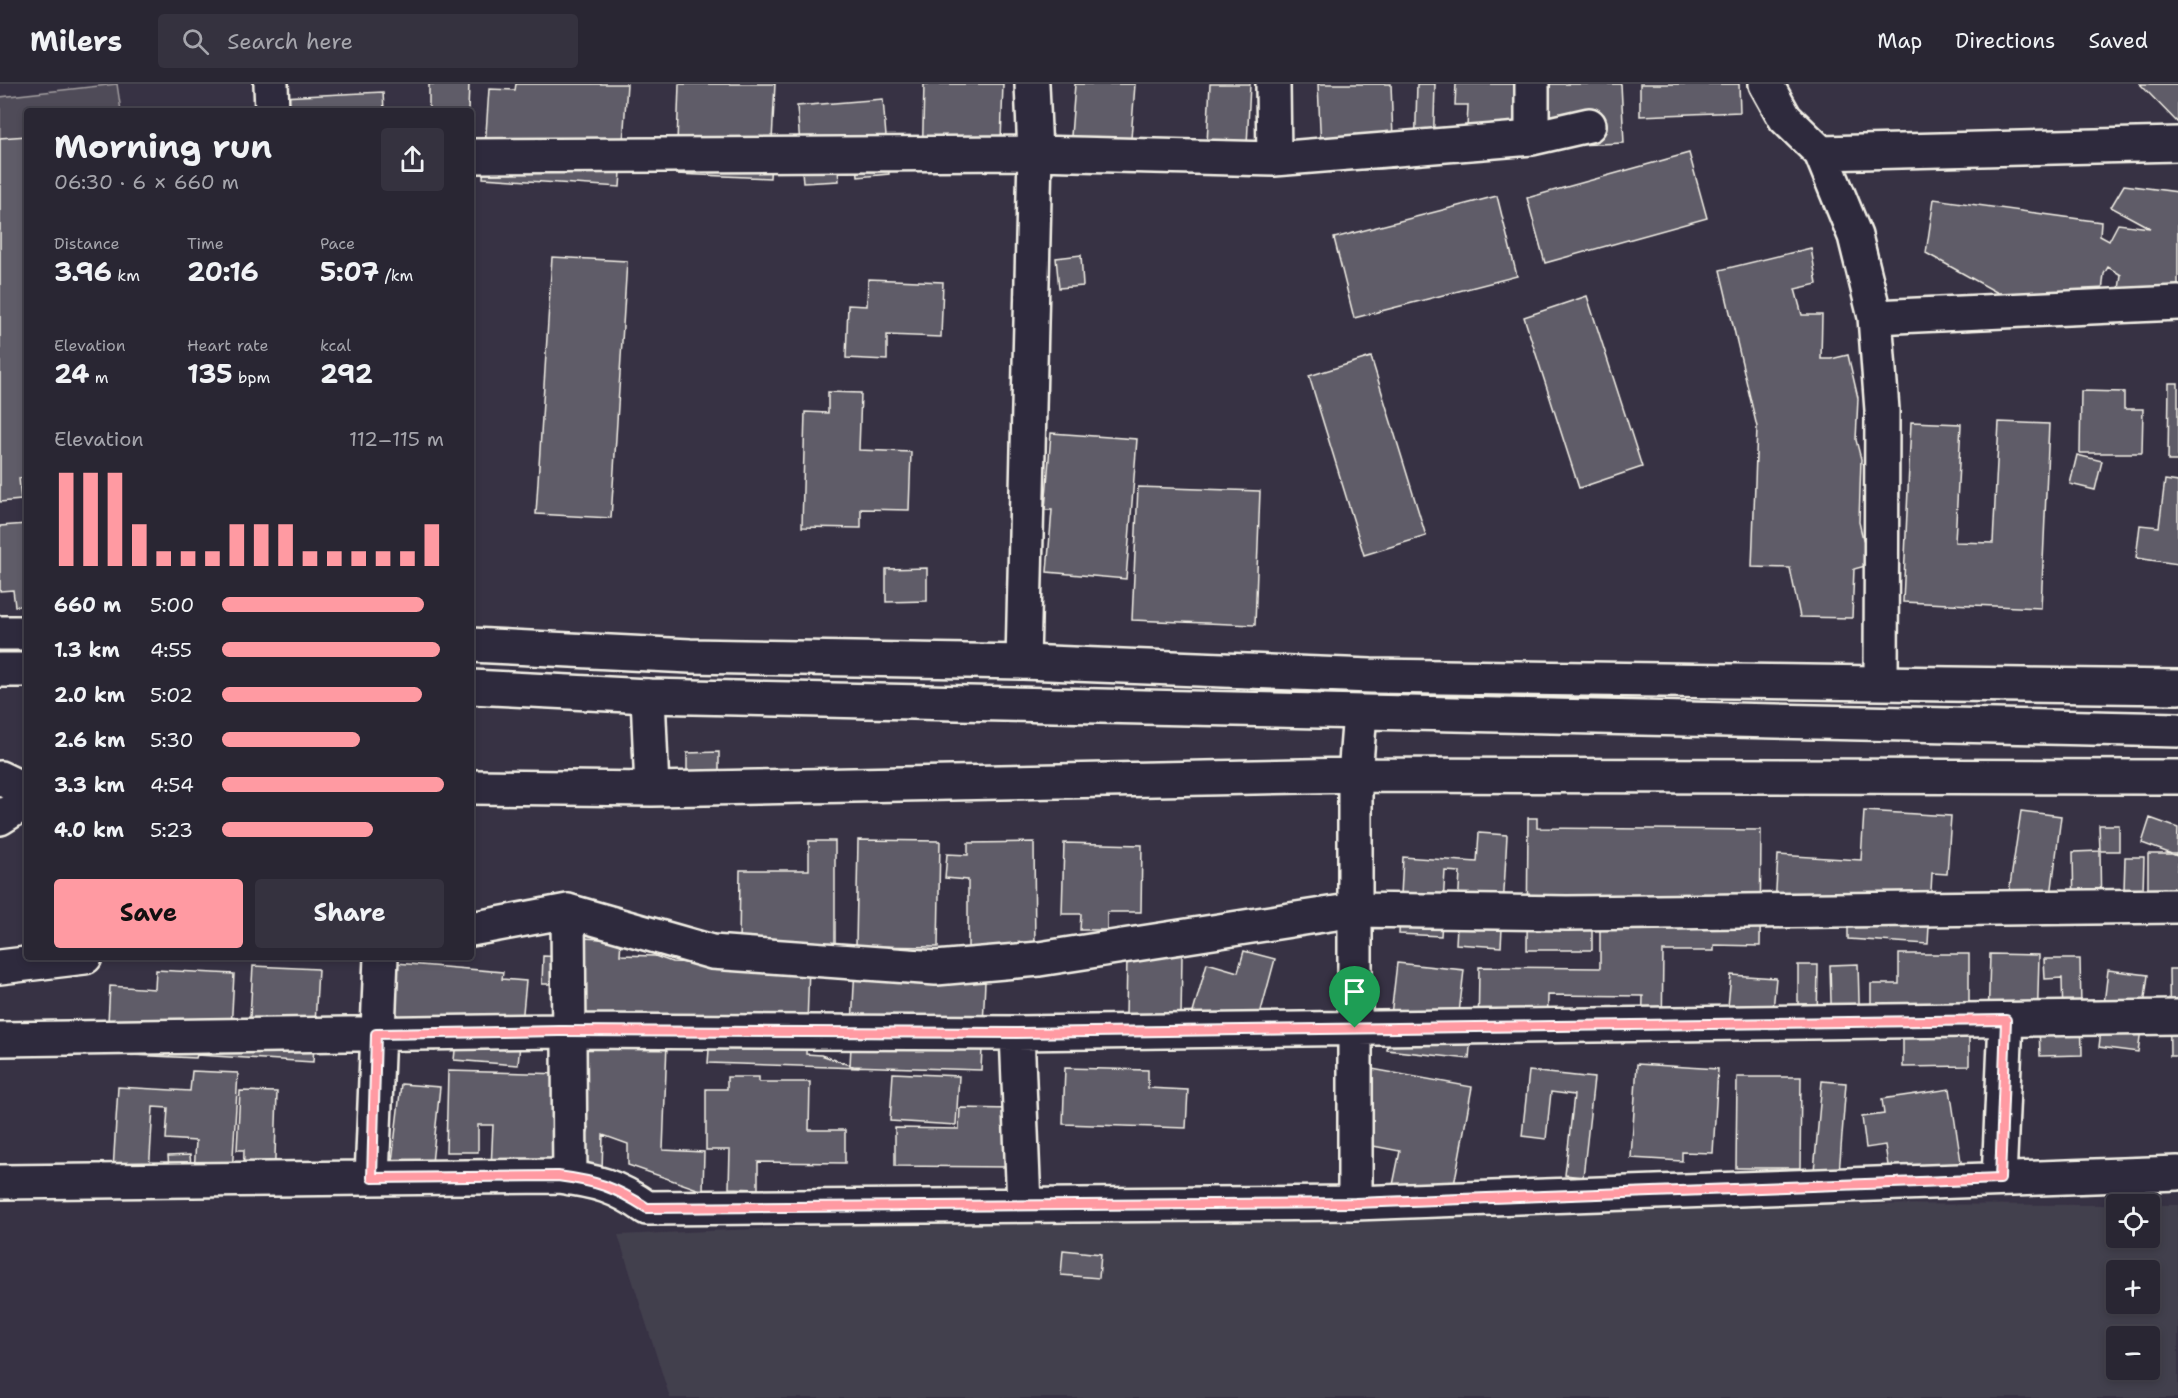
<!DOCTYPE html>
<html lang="en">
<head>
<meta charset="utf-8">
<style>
	:root { --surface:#292633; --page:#35323f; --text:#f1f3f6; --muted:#a5a5ac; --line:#45434e; --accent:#ff9aa2 }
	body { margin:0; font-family:"Shantell Sans",sans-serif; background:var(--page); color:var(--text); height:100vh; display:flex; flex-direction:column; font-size:22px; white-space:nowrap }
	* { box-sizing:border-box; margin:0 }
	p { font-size:20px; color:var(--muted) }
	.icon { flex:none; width:33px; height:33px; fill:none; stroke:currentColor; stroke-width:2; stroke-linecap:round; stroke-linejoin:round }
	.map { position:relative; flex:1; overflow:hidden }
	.details { position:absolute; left:24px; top:24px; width:450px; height:852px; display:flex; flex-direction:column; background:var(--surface); border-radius:6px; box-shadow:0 3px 9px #0003,0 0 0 2px var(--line) }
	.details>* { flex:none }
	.fabs { position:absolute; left:2106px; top:1110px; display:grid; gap:12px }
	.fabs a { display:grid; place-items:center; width:54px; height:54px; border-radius:6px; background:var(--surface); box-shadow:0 3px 9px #0003,0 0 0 2px var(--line); font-size:30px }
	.pin { position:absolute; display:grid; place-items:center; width:51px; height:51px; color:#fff; margin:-62px -26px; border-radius:50% 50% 50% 0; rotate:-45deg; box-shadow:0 0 6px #0007 }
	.pin .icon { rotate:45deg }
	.round { display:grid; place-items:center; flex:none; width:63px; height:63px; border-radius:6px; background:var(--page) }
	.overview { display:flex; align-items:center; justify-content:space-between; height:102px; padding:0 30px }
	h1 { font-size:33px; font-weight:700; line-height:45px }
	.metrics { display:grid; grid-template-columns:repeat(3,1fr); gap:9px; height:102px; padding:6px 30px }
	.metrics div { display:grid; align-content:center }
	.metrics b { font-size:26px; font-weight:700 }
	.metrics small { font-size:16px; font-weight:400 }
	.metrics p { font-size:16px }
	.chart { height:168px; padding:12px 30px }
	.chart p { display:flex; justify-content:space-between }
	.chart svg { width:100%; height:108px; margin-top:6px; stroke:var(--accent); stroke-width:6 }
	.primary-button { display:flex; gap:12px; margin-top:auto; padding:12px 30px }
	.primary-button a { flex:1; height:69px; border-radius:6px; background:var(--accent); color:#111; font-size:24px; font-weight:700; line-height:69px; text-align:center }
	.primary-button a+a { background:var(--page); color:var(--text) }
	ul { padding:0 30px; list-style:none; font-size:20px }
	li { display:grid; grid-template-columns:96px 72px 1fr; align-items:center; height:45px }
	li i { height:15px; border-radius:8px; background:var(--accent) }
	header { display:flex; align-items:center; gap:36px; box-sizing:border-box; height:84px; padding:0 30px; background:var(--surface); border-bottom:2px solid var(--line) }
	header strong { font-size:28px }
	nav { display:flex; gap:33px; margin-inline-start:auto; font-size:21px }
	.search { width:420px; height:54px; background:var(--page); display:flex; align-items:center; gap:15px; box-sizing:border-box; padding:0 21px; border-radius:6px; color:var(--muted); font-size:22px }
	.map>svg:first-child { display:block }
</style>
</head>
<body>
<header>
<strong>Milers</strong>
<div class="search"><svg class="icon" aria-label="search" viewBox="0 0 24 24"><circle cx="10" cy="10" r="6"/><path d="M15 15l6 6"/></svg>Search here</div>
<nav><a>Map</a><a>Directions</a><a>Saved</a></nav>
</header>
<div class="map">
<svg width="2178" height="1314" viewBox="0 0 2178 1314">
	<rect width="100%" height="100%" fill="#373244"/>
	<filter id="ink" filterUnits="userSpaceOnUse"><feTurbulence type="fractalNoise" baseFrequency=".0167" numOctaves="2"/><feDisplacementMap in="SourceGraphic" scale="12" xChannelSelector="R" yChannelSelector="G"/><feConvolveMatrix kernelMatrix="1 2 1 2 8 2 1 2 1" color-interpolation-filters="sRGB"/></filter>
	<g filter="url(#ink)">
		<path fill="#433f4e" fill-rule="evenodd" d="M1355,1119l761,2v33h34v-33h28v193h-1508l-52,-163zM2116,1186h34v34h-34zM2116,1252h34v34h-34z"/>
		<path fill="#504b59" stroke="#a29ea0" stroke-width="1.5" d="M117,0l4,27h-94v378l-27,3v-395z"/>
		<path fill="#5f5c67" stroke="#f4f1e8" stroke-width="1.5" d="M429,0h40l-1,27h-39z
			M516,0h111l-7,103 -137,-9 6,-89 26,1z
			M679,0h96l-5,94 -94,-4z
			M924,0h79l-3,86 -78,-1z
			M1075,0h60l-6,82 -60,-4z
			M1210,0h40l-3,62 -40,-2z
			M1318,0h73l3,84 -72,4z
			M1417,0h18l-2,72h-18z
			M1456,0h60l-2,69 -48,-2 2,-46h-13z
			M1547,0h74l3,59 -74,3z
			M1640,0h99l1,28 -100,4z
			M2140,0h38v39z
			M383,8l1,19h-102l-1,-14z
			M883,15l6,75 -31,3 -1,-19 -20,1 2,22 -36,2 -6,-77z
			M27,52v341l-8,1 2,22 -21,2v-364z
			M1689,69l18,65 -162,45 -18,-65z
			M2124,101l54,7v119l-61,-8 4,-28 -13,-8 -4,7 -3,26 -85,3 -90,-50 8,-54 167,23 -1,14 9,5 9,-17 32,4 -39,-21z
			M1497,112l20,80 -163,42 -20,-80z
			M1811,164l6,36 -22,5 7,26h20l-1,44h10l17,-4 10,43 -2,42 5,19 -2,63 10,43 -15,4 -2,49 -52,-1 -10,-49 -38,-1 5,-140 -37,-157z
			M1081,171l2,31 -24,2 -3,-30z
			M552,173l75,4 -16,257 -75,-4z
			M868,195l75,3 -2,55 -54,-2v25l-41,-2 2,-53 19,1z
			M1587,212l55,171 -63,21 -55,-171z
			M1371,273l55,179 -62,19 -55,-179z
			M2169,299h9v78h-10z
			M2081,307l43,1v17h19l-1,44h-62z
			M828,308l33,1 -2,57 52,2 -2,58 -48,-1v19l-59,-1 3,-115 23,1z
			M1911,338l50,2 -6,118 38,1 6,-121 50,2 -8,184 -138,-6z
			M1051,349l86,6 -11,140 -79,-7 5,-62h-7z
			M2077,371l25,6 -7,29 -25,-6z
			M2165,396l13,2v82l-42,-6 4,-33 19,2z
			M1138,403l122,4 -5,134 -123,-5z
			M27,440v99l-1,-17h-11l-2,-16 -13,1v-65z
			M927,484v33l-41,1v-33z
			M719,668v27h-32v-26z
			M1864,727l87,5 -4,58 -15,-1 -4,71 -80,-5v-11l-36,-3 -37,-19 3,-51 83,5z
			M2021,727l40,5 -12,96 -42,-6z
			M1528,734h9v10l224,2 -1,116 -46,-1v6h-51l-1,87h-20l1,-42 -95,-1 -1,48h-28l1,-18h-15v18h-27l1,-76 121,1v-65l-8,-1v48h-65z
			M2150,734l28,10 -1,28 -35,-13z
			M2099,741h20v26h-19l1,67h-27l-1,-66 27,-1z
			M1479,749l28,2 -6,112 -45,-3 4,-72 -15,-1 -4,65 -42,-2 4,-77 74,5z
			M858,756l82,1 -2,106 -82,-1z
			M809,757h26v105h-96l1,-76h69z
			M1034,758l1,109 -67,1v-72l-23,-2 2,-24 21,1v-12z
			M1064,759l78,2 -1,67h-34v18h-27l1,-16h-19z
			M2148,770h30v46h-30z
			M2125,773h19l-2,67h-19z
			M583,854l38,2 -1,15 35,1 17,6 137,4 -3,88 15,1 38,13 -151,-5 1,-13 -33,-2 1,-28 -9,-3 -5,133 41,2 -1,39 -75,-26v-21l-25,-9 -1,36h-21l1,-21 7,-22 -12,-5z
			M1244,867l31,8 -20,74 -63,-17 15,-53 31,9z
			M1899,870h70v112l-66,1v-36h-32v-47h28z
			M1990,870l49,1 -2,76 -25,-1 -1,31 -24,-1z
			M1127,871h55l-1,62h-55z
			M543,872l22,1 -1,27h-22z
			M2044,875h36l2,96 -42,1 -1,-34 24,-1 -1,-43 -17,1z
			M396,879l107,9 -1,7 24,2 -8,84 -64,-5 3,-28 -20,-2 -2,21 -24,-2 -20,-28z
			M1397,879l67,7 -6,52 14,2 -3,35 -82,-9z
			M1858,880l2,72 -28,1 -2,-72z
			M1798,881h20l-1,58h-19z
			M253,882l65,3 -5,93 -116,-7 -1,3 -65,-3 2,-32 -25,-1 2,-36 45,3 1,-19 78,4 -4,76 18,1z
			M855,882l39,12 91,4 -4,88 -131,-4z
			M2169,885h9v87h-8z
			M2108,886l40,5 -10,77 -39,-5z
			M1731,891l45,3 -4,43 -45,-4z
			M1637,980l81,5 -5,84 -31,-1v9l-51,-3z
			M1350,981l122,22 -20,109 -59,-11 7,-34 -37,-7z
			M1065,984l83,2v18l40,2 -2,38 -123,-4z
			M192,987l46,2 -7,117 -38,-2 3,-47 -30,-2 2,-31 -15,-1 -5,83 -36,-2 6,-101 72,4z
			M448,987l116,3 -3,93 -70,2 2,-44h-15v27h-32z
			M1529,987l65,7 -11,99 -18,-2 9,-80 -23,-3 -5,47 -24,-3z
			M893,989l66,3 -3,49 -66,-4z
			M727,993h32v5h51l-1,48h36v33l-87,-1v27l-29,-1 1,-38h-24v-61h21z
			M1737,993h64l-1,91h-64z
			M1822,997l24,2 -7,91 -25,-3z
			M401,1000l39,3 -8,76 -42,16z
			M1950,1005l13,86 -72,11 -6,-41 -19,3 -4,-31 22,-3 -2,-15z
			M240,1007l37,1 -3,98h-31l1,-40h-7z
			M960,1024l51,1 -1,58 -115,-1v-38l64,1z
			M190,1071l3,34 -22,2 -3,-35z
			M1063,1166l38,4 -2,24 -38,-3z"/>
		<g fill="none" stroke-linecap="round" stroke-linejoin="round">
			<g stroke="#f4f1e8" stroke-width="38">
				<path id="minor" d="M271,0l1,27
					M1273,0l1,75
					M1766,0l19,34 36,35 34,83 20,81 7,93 -1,271
					M1532,54v-54
					M1821,69l357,-9
					M471,72l564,-3 239,6 258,-21 57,-13
					M1875,233l303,-14
					M1023,578l12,-509 -3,-69
					M648,612l4,93
					M0,694l27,13
					M471,703l181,2 703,-14 823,2
					M0,734l27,-17
					M568,827l2,267
					M471,845l97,-18 144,41 224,16 103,-9 316,-49 212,3 611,-7
					M0,883l85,-10
					M1017,949l7,172
					M0,955l560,-8 457,2 1161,-16
					M372,1094l9,-221
					M1999,1095l7,-159
					M0,1098l558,-6c38,5 58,10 89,32l708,-5 823,-30
					M1355,1119v-428l5,-62"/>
			</g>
			<g stroke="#f4f1e8" stroke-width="38">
				<path id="primary" d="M0,549h27
					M471,561l219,11 333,6 348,14 807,11
					M0,586h27
					M471,603l177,9 1530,34"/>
			</g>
			<use href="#minor" stroke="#2f2a3d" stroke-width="33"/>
			<use href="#primary" stroke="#2f2a3d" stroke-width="33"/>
		</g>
	</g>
	<g fill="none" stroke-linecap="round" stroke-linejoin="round" filter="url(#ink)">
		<g stroke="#fff" stroke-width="12">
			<path id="route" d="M2006,936l-6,159 -645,24 -708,5c-32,-21 -51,-27 -89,-32l-186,2 4,-144 184,-3 457,2z"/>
		</g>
		<use href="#route" stroke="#ff9aa2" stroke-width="8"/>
	</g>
</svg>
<div class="fabs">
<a><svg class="icon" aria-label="locate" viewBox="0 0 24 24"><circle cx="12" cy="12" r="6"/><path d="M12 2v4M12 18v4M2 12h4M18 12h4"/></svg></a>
<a>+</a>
<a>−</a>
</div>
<div class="pin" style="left:1355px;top:944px;background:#1e9e55"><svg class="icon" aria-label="arrive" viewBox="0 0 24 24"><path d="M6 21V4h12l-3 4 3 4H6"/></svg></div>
<section class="details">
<div class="overview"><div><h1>Morning run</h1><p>06:30 · 6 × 660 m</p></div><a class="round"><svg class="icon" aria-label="share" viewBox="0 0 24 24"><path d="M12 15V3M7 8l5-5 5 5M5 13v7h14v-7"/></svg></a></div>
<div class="metrics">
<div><p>Distance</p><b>3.96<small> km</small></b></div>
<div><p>Time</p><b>20:16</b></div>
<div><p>Pace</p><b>5:07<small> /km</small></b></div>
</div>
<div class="metrics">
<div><p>Elevation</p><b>24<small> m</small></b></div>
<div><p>Heart rate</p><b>135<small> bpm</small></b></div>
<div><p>kcal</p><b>292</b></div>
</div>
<div class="chart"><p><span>Elevation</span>112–115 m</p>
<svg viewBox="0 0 160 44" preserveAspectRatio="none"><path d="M5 44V6M15 44V6M25 44V6M35 44V27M45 44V38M55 44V38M65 44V38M75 44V27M85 44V27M95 44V27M105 44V38M115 44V38M125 44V38M135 44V38M145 44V38M155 44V27"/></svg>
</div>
<ul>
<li><b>660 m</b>5:00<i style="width:91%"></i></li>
<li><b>1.3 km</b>4:55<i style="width:98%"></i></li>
<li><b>2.0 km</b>5:02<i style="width:90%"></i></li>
<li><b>2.6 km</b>5:30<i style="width:62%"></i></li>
<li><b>3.3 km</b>4:54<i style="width:100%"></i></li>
<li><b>4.0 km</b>5:23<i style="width:68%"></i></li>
</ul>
<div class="primary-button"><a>Save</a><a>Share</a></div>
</section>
</div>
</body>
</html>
